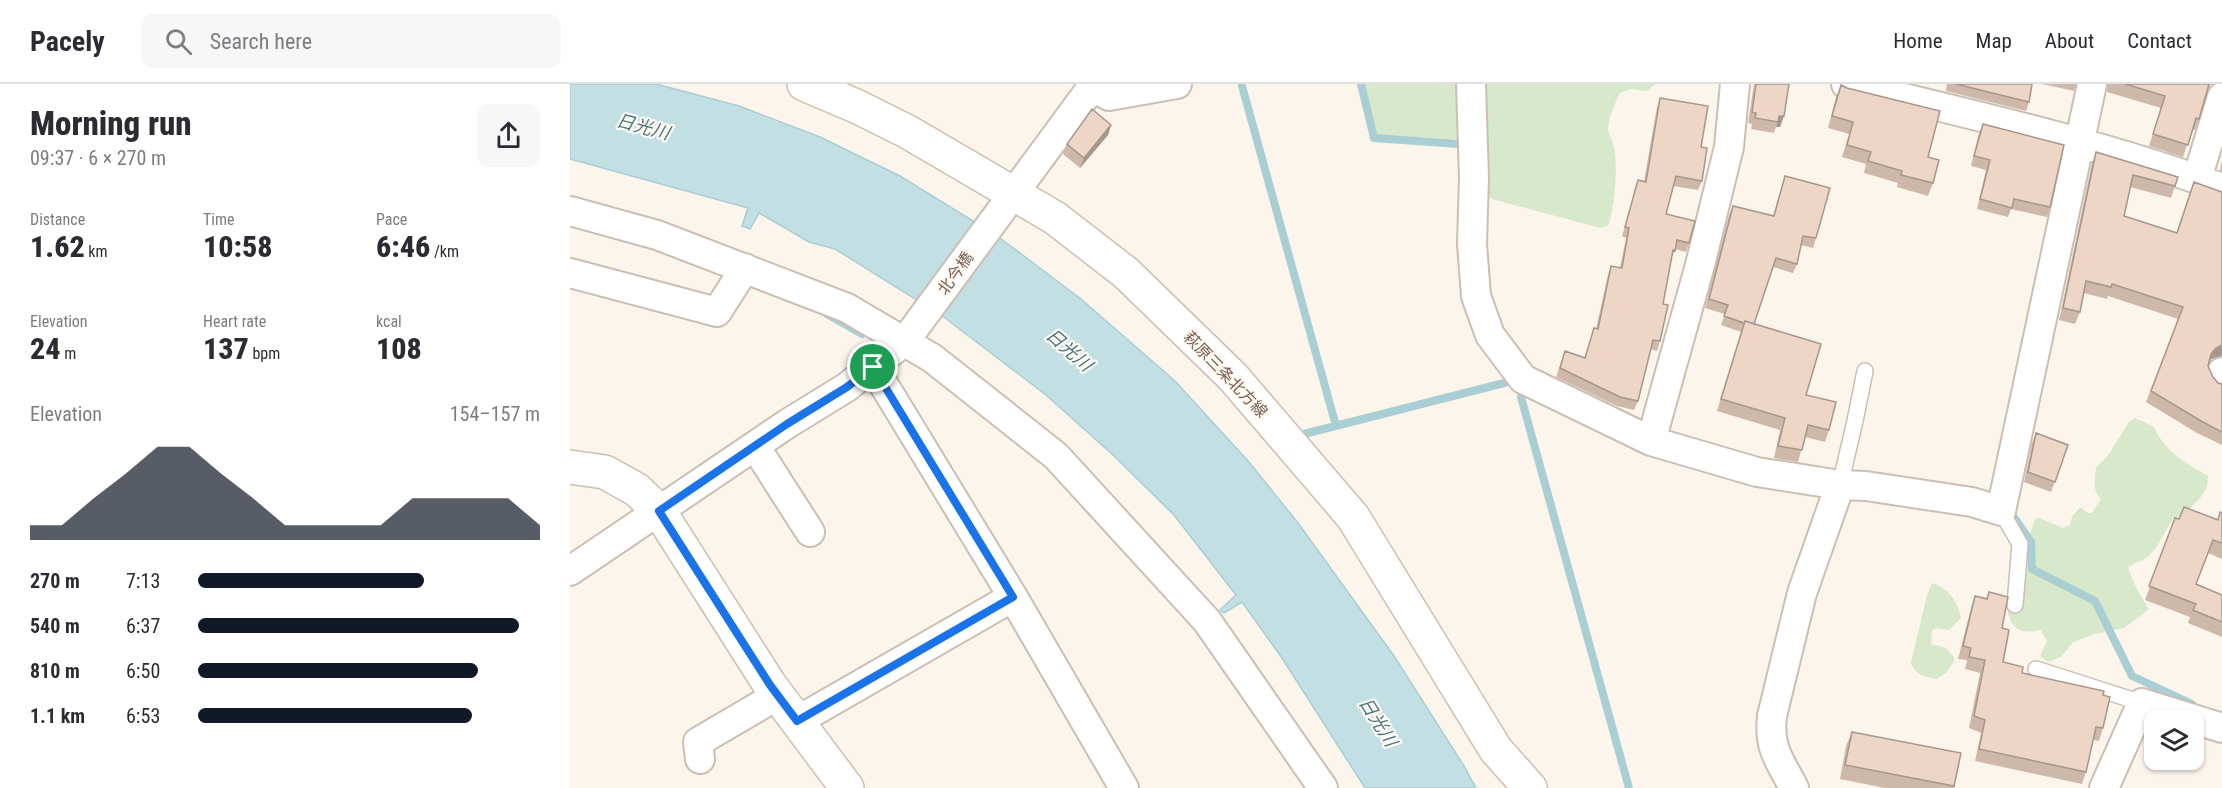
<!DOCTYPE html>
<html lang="en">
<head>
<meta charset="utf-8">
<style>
	:root { --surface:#fff; --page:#f7f7f7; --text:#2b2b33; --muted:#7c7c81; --line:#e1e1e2; --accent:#111827 }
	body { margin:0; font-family:"Roboto Condensed","Noto Sans JP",sans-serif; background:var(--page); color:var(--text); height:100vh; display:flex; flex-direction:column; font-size:22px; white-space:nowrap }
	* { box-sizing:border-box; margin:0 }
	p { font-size:20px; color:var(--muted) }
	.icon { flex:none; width:33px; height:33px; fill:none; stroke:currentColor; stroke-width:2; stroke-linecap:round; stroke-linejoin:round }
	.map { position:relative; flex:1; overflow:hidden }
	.panel { display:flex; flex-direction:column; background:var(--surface); width:570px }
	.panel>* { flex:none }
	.tools { position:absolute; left:1574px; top:626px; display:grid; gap:12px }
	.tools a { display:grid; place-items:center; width:60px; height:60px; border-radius:12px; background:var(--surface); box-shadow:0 2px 4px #0004; font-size:30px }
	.pin { position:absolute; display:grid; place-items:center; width:51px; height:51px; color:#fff; margin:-26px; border:3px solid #fff; border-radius:50%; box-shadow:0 2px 6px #0007 }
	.round { display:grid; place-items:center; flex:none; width:63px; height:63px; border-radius:12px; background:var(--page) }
	.headline { display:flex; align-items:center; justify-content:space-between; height:102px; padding:0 30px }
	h1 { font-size:33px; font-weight:800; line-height:45px }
	.figures { display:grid; grid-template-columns:repeat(3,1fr); gap:9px; height:102px; padding:6px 30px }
	.figures div { display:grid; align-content:center }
	.figures b { font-size:30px; font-weight:800 }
	.figures small { font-size:16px; font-weight:400 }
	.figures p { font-size:16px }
	.chart { height:168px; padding:12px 30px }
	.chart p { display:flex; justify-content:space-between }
	.chart svg { width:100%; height:108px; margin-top:6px; fill:var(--accent); opacity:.7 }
	ul { padding:0 30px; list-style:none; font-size:20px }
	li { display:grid; grid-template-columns:96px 72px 1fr; align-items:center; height:45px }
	li i { height:15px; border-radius:8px; background:var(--accent) }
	header { display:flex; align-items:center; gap:36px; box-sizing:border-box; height:84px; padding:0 30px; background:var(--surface); border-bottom:2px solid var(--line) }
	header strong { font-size:28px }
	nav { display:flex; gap:33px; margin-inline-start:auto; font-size:21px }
	.search { width:420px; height:54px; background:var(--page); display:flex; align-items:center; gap:15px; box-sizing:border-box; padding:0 21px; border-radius:12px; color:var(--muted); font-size:22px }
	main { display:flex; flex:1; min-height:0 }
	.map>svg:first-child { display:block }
</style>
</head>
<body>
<header>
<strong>Pacely</strong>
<div class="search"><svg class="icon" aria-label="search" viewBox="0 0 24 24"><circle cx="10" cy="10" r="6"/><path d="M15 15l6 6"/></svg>Search here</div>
<nav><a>Home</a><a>Map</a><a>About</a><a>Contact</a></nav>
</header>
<main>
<section class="panel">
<div class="headline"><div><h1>Morning run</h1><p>09:37 · 6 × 270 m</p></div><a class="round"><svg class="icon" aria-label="share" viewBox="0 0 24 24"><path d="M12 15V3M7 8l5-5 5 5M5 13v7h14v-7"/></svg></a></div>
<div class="figures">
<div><p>Distance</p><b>1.62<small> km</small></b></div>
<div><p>Time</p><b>10:58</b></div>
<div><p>Pace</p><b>6:46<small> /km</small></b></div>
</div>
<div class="figures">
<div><p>Elevation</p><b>24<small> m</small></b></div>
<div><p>Heart rate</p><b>137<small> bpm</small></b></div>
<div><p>kcal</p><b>108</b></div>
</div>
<div class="chart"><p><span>Elevation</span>154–157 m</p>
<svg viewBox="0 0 160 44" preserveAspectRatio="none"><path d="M0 44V38L10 38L20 27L30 17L40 6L50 6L60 17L70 27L80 38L90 38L100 38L110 38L120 27L130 27L140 27L150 27L160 38V44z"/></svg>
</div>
<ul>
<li><b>270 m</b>7:13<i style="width:66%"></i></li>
<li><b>540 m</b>6:37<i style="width:94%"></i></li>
<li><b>810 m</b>6:50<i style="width:82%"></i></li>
<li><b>1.1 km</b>6:53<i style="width:80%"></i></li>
</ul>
</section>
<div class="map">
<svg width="1652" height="704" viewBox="0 0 1652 704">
	<rect width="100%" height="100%" fill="#fbf5ec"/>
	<path fill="#d7e8cb" d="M793,0h103v56l-89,-5z
		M909,0h177l-10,7 -15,-2 -11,4c-5,10 -12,26 -12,36 1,6 4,12 6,18 4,19 1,61 -6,79l-8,2 -108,-29 -4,-5z
		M1565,334l19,9c10,24 33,37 54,49l-1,11 -6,10 -16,16 -12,6 -16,27 -9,11 -20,10c4,14 13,31 21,42l-25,19 -29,6 -22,8 -12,15 -13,5 -8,-6 7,-15 -6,-11c-27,6 -32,-6 -35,-30l14,-4 7,-52 8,-25 4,-1 24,10 7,-3 2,-8 8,-10 8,6h4l9,-14c-9,-8 -6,-20 -5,-31l13,-14 20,-32z
		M1362,499c16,5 26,18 29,35l-12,12 -13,-2 -4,2 -1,14 15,4 8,9v4l-7,11 -10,7c-11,-2 -22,-4 -26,-16l16,-68z"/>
	<path fill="#c2dfe4" stroke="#a9ced4" stroke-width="1.5" d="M0,0h86l83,22 81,31 80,39 96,59 85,64 94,82 74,81 49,61 96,133 70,110 12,22h-111l-83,-130 -40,-56 -18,11 -4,-3 16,-15 -62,-80 -61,-60 -67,-60 -105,-80 -106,-66 -26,-7 -50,-29 -9,16 -8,-3 6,-18 -178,-49z"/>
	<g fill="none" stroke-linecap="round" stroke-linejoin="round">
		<path stroke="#a9ced4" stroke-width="8" d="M791,0l13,54 85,6
			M672,2l94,340
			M257,230l35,20
			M951,313l108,391
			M730,351l208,-53
			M1439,426l22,32 1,27 63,32 37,75 60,28"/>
		<g stroke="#cdbeb3" stroke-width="18">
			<path id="lane" d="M1270,401l15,-64 10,-50
				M1431,427l19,33 -5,61
				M1466,585l106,34"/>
		</g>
		<g stroke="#cdbeb3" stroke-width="32">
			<path id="street" d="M524,0l-2,3 17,9 68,-12
				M901,0l3,94 -2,66 4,52 14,39 33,44 128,62 106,31 83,13 26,1 106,16 29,9 91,-427
				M1276,0c127,31 254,59 376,104
				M1627,95l25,-82
				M0,127l87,24 190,73 85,50 124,98 151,165 116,167
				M0,189l147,39 28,-44
				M303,283l140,230 111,191
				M1652,288l-2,5 2,3
				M1081,357l49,-176 29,-118 6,-63
				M185,362l55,86
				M0,487l217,-147 60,-37 58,-46 187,-254
				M227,637l216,-124
				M130,675l-2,-17 80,-47
				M1224,704c-14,-27 -26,-40 -22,-72l30,-123 38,-108
				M1534,704l38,-85 80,25"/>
		</g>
		<g stroke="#cfbeb0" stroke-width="36">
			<path id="secondary" d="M234,0l54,23 50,25 147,86 71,55 107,104 120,140 143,233 34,38
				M0,383l35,5 32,18 22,21 111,174 77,103"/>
		</g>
		<use href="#lane" stroke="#fff" stroke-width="15"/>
		<use href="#street" stroke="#fff" stroke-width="28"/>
		<use href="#secondary" stroke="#fff" stroke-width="33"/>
	</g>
	<path fill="#cdb8aa" d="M1184,0h35l-9,43h-4l-2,6 -23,-4 1,-5 -4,-1z
		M1377,0h85l-3,18 -3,9 -80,-20z
		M1472,0h34l-2,7z
		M1538,0h105l-3,1 -2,5 -9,29 -4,11h-3l-9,27 -34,-11 12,-38 -54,-16z
		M1271,1l87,72 5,26 -5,13 -31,-9 1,-4 -34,-10 2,-9 -24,-7 7,-23 -21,-6 8,-31z
		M1090,14l41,49 1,34 -4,9 -25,-4 -7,28 23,29 -3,9 -11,-3 -4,11 -8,44 -3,37 -3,10 -7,-2 -12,52 -4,9 -17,-4 -61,-29 9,-26 20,7 9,-30 2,1 12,-54 3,-9 9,2 6,-30 -4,-2 16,-56 6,1 13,-74z
		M1413,40l67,83 -3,10 -36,-8 -3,8 -31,-8 9,-39 -15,-4 8,-33z
		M541,41l-3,10 -28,33 -17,-14 4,-10z
		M1526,68l79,34 -4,12 -41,-11 -6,29 52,17 46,-41v164h-2l-9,3 -2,4 -1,3 5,11 5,6 4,1v61l-25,-12 -51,-31 32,-83 -70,-23 -1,3 -23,-6 -4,19 -5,12 -16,-4 33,-157z
		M1652,76v11l-2,-1z
		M1215,92l31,62 -3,10 -12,-3 -4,19 -4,9 -20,-6 -19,57 52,71 23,35 -4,12 -20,-5 -7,25 -24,-4 6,-28 -63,-19 24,-79 -20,-7 4,-11 -20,-6 24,-93 4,-9 40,10z
		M1466,349l32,12 -17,47 -27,-10 8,-39z
		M1652,429v46l-14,-6 -12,31 26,11v42l-34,-14 2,-6 -45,-17 30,-82 4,1 39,1z
		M1419,508l13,36 1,34 19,11 81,22v33l-4,13 -6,-1 -7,32 -4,12 -107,-23 6,-28 -12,-5 11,-55 -15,-4 2,-9 -9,-1 13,-51 4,-12 11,2z
		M1282,648l109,21 -7,35h-69l-45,-9 6,-33z"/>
	<path fill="#a7968b" d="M1209,32h5l-4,11h-4z
		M541,41l-3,10 -28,33 4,-10z
		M1652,261v11h-2l-9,3 -4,7 4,-12 5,-6z"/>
	<path fill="#eed6c6" stroke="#a7968b" stroke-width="1.5" d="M1186,0h33l-5,32h-5l-1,6 -23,-4 1,-5 -4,-1z
		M1386,0h76l-3,18z
		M1555,0h84l-10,35 -3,-1 -8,27 -35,-11 12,-38z
		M1271,1l6,3 93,23 -12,46 11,3 -6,23 -32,-8 1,-4 -34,-10 3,-9 -24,-7 6,-23 -21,-6z
		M1090,14l48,8 -7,41 6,1 -5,33 -26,-5 -10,38 29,7 -6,22 -12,-3 -2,11 -2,-1 -10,54 5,1 -8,36 -7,-1 -15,61 -18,-4 -60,-29 5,-17 20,7 9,-30 4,1 13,-63 11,2 7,-40 -4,-1 13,-47 8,2z
		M522,25l19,16 -27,33 -17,-14z
		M1413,40l81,21 -14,62 -36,-8 -2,9 -32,-9 10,-39 -16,-4z
		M1526,68l82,25 -3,9 -42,-11 -9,41 53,17 17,-51 28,10v153l-6,3 -5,6 -3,12 5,11 5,6 4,1v48l-21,-11 -50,-30 32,-84 -71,-23 -1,3 -25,-6 -6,31 -17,-4z
		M1215,92l45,12 -14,50 -13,-2 -6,28 -21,-6 -22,66 -9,-3 -1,2 -20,-7 4,-11 -19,-6 24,-93 41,10z
		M1175,237l76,23 -15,51 30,7 -7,28 -21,-5 -6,25 -24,-4 7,-28 -64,-19z
		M1466,349l32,12 -13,37 -27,-10z
		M1614,423l34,13 2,-8 2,1v30l-9,-3 -17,44 26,11v27l-29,-12 3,-6 -47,-18 26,-68 4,1z
		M1419,508l19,5 -6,31 7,2 -6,32 20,5 -1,6 82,18 -1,4 7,2 -7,31 -7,-1 -10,45 -107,-23 6,-29 -11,-4 11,-56 -16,-3 2,-9 -8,-2 12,-50 12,3z
		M1282,648l109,21 -7,33 -109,-21z"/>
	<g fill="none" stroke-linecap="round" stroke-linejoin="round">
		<g stroke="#fff" stroke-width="12">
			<path id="route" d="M303,283l140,230 -216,124 -27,-36 -111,-174 128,-87 60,-37z"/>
		</g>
		<use href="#route" stroke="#1a73e8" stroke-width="8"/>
	</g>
	<g text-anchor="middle" stroke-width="4.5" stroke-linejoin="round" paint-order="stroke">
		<g font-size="16" fill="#755d51" stroke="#fef9f3">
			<text transform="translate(385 189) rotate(-54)" y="6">北今橋</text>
			<text transform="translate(656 290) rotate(46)" y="6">萩原三条北方線</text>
		</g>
		<g font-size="18" font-style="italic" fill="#48767f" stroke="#fef9f3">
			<text transform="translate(73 43) rotate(15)" y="6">日光川</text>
			<text transform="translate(499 266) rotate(41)" y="6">日光川</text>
			<text transform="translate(808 638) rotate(58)" y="6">日光川</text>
		</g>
	</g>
</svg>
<div class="tools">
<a><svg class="icon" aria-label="layers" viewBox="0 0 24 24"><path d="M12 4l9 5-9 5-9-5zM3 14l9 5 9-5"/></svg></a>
</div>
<div class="pin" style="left:303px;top:283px;background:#1e9e55"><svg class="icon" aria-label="arrive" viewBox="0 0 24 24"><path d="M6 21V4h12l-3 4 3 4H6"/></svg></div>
</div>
</main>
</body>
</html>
